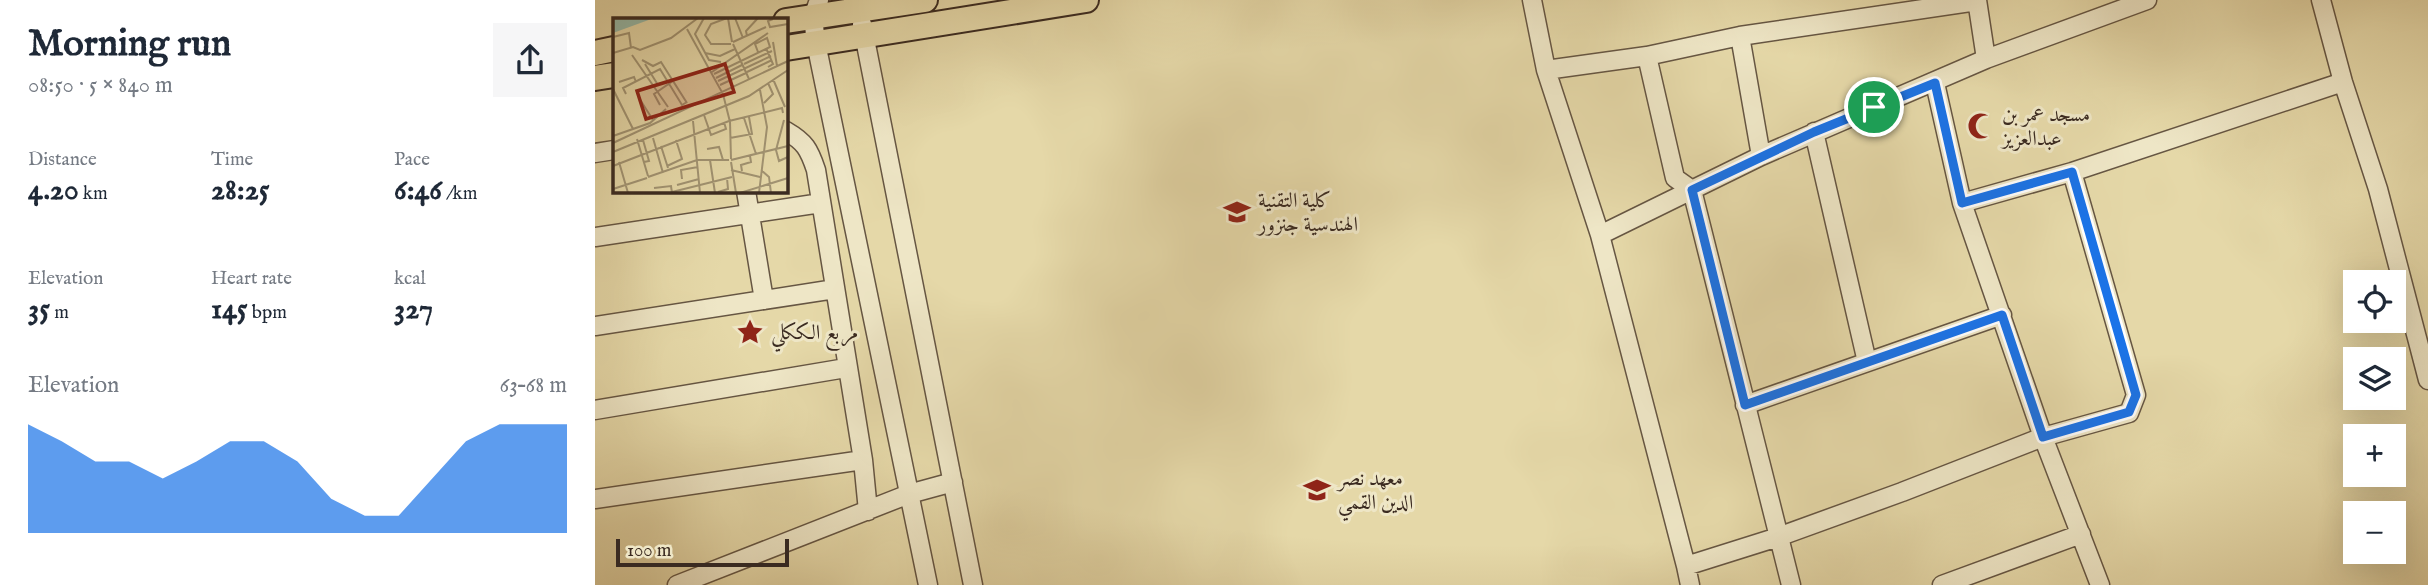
<!DOCTYPE html>
<html lang="en">
<head>
<meta charset="utf-8">
<style>
	:root { --surface:#fff; --page:#f6f6f7; --text:#1f2937; --muted:#747a83; --accent:#1a73e8 }
	body { margin:0; font-family:"IM FELL English",Amiri,serif; background:var(--page); color:var(--text); height:100vh; display:flex; flex-direction:column; font-size:26px; white-space:nowrap }
	* { box-sizing:border-box; margin:0 }
	p { font-size:23px; color:var(--muted) }
	.icon { flex:none; width:38px; height:38px; fill:none; stroke:currentColor; stroke-width:2; stroke-linecap:round; stroke-linejoin:round }
	.map { position:relative; flex:1; overflow:hidden }
	.details { display:flex; flex-direction:column; background:var(--surface); width:595px }
	.details>* { flex:none }
	.controls { position:absolute; left:1748px; top:270px; display:grid; gap:14px }
	.controls a { display:grid; place-items:center; width:63px; height:63px; border-radius:0px; background:var(--surface); box-shadow:0 7px 28px #0002; font-size:35px }
	.scale { position:absolute; left:21px; bottom:18px; width:173px; box-sizing:border-box; padding-left:7px; border:4px solid #3b2b21; border-top:0; font-size:19px; line-height:24px; white-space:nowrap; color:#3b2b21; -webkit-text-stroke:5px #eee6c6; paint-order:stroke }
	.pin { position:absolute; display:grid; place-items:center; width:60px; height:60px; color:#fff; margin:-30px; border:4px solid #fff; border-radius:50%; box-shadow:0 2px 7px #0007 }
	.round { display:grid; place-items:center; flex:none; width:74px; height:74px; border-radius:0px; background:var(--page) }
	.headline { display:flex; align-items:center; justify-content:space-between; height:119px; padding:0 28px }
	h1 { font-size:38px; font-weight:700; line-height:52px }
	.figures { display:grid; grid-template-columns:repeat(3,1fr); gap:10px; height:119px; padding:7px 28px }
	.figures div { display:grid; align-content:center }
	.figures b { font-size:30px; font-weight:700 }
	.figures small { font-size:19px; font-weight:400 }
	.figures p { font-size:19px }
	.chart { height:196px; padding:14px 28px }
	.chart p { display:flex; justify-content:space-between }
	.chart svg { width:100%; height:126px; margin-top:7px; fill:var(--accent); opacity:.7 }
	main { display:flex; flex:1; min-height:0 }
	.map>svg:first-child { display:block }
</style>
</head>
<body>
<main>
<section class="details">
<div class="headline"><div><h1>Morning run</h1><p>08:50 · 5 × 840 m</p></div><a class="round"><svg class="icon" aria-label="share" viewBox="0 0 24 24"><path d="M12 15V3M7 8l5-5 5 5M5 13v7h14v-7"/></svg></a></div>
<div class="figures">
<div><p>Distance</p><b>4.20<small> km</small></b></div>
<div><p>Time</p><b>28:25</b></div>
<div><p>Pace</p><b>6:46<small> /km</small></b></div>
</div>
<div class="figures">
<div><p>Elevation</p><b>35<small> m</small></b></div>
<div><p>Heart rate</p><b>145<small> bpm</small></b></div>
<div><p>kcal</p><b>327</b></div>
</div>
<div class="chart"><p><span>Elevation</span>63–68 m</p>
<svg viewBox="0 0 160 44" preserveAspectRatio="none"><path d="M0 44V6L10 12L20 19L30 19L40 25L50 19L60 12L70 12L80 19L90 32L100 38L110 38L120 25L130 12L140 6L150 6L160 6V44z"/></svg>
</div>
</section>
<div class="map">
<svg width="1833" height="585" viewBox="0 0 1833 585">
	<rect width="100%" height="100%" fill="#e5d8a8"/>
	<filter id="stains"><feTurbulence type="fractalNoise" baseFrequency=".00286" numOctaves="4"/><feColorMatrix values="0 0 0 0 .2 0 0 0 0 .09 0 0 0 0 .02 0 0 0 .5 -.17"/></filter>
	<radialGradient id="worn" r=".72"><stop offset=".6" stop-color="#630" stop-opacity="0"/><stop offset="1" stop-color="#630" stop-opacity=".3"/></radialGradient>
	<g fill="none" stroke-linecap="round" stroke-linejoin="round">
		<g stroke="#665643" stroke-width="21">
			<path id="minor" d="M224,0l-6,17 3,26 112,542
				M937,0l14,70 54,165 86,331 92,-29 124,-45 141,-55 86,-24 7,-18 -64,-223
				M1726,0l22,82 35,107 50,191
				M267,24l111,561
				M1145,36l21,120
				M1052,56l93,-20 237,-35
				M1391,59l161,-59
				M951,70l101,-14 28,122 17,12 99,395
				M1340,83l27,120 81,234 57,148
				M191,131c19,11 23,18 30,39l47,290 5,51
				M1219,132l53,230
				M0,153l19,-3
				M151,191l18,109
				M1367,203l110,-31 271,-90
				M1005,235l161,-79 225,-97 -9,-59
				M0,237l226,-34
				M0,326l240,-37
				M1150,405l257,-90
				M0,410l251,-42
				M0,499l268,-39
				M1091,566l4,19
				M82,585l232,-91 44,-12
				M1347,585l139,-51"/>
		</g>
		<g stroke="#3b2b21" stroke-width="28">
			<path id="highway" d="M191,21l139,-21
				M191,48l300,-48
				M0,53l19,-4
				M0,78l19,-3"/>
		</g>
		<use href="#minor" stroke="#eee6c6" stroke-width="18"/>
		<use href="#highway" stroke="#e5d8a8" stroke-width="24"/>
	</g>
	<g fill="none" stroke-linecap="round" stroke-linejoin="round">
		<g stroke="#fff" stroke-width="14">
			<path id="route" d="M1340,83l27,120 110,-31 64,223 -7,17 -86,25 -41,-122 -257,90 -53,-215 122,-58z"/>
		</g>
		<use href="#route" stroke="#1a73e8" stroke-width="9"/>
	</g>
	<defs>
		<g id="mosque-bare" transform="scale(2.1)"><path d="M3.5-4.9A6 6 0 1 0 3.5 4.9A5 5 0 1 1 3.5-4.9Z" fill="#8f2418" stroke="#eee6c6" stroke-width="2.5" paint-order="stroke"/></g>
		<g id="university-bare" transform="scale(2.1)"><path d="M0-5L7-2L0 1L-7-2ZM-4 1L0 2.5L4 1V4Q0 6-4 4Z" fill="#8f2418" stroke="#eee6c6" stroke-width="2.5" paint-order="stroke"/></g>
		<g id="sight-bare" transform="scale(2.1)"><path d="M0-6L1.8-2.2L6-1.7L2.9 1.2L3.7 5.4L0 3.3L-3.7 5.4L-2.9 1.2L-6-1.7L-1.8-2.2Z" fill="#8f2418" stroke="#eee6c6" stroke-width="2.5" paint-order="stroke"/></g>
	</defs>
	<g fill-rule="evenodd">
		<use href="#mosque-bare" x="1386" y="126"/>
		<use href="#university-bare" x="642" y="212"/>
		<use href="#sight-bare" x="155" y="332"/>
		<use href="#university-bare" x="722" y="490"/>
	</g>
	<g text-anchor="middle" stroke-width="6" stroke-linejoin="round" paint-order="stroke">
		<g font-size="21" fill="#3b2b21" stroke="#eee6c6" text-anchor="start">
			<text x="1407" y="121">مسجد عمر بن<tspan x="1407" dy="24">عبدالعزيز</tspan></text>
			<text x="663" y="207">كلية التقنية<tspan x="663" dy="24">الهندسية جنزور</tspan></text>
			<text x="176" y="339">مربع الككلي</text>
			<text x="743" y="485">معهد نصر<tspan x="743" dy="24">الدين القمي</tspan></text>
		</g>
	</g>
	<g transform="translate(18 18)">
		<rect width="175" height="175" fill="#e5d8a8"/>
		<path d="M0,0h41l-41,15z" fill="#96baa9"/>
		<path fill="none" stroke="#a19372" stroke-width="2" d="M91,0l-9,16 14,26 12,2M114,0l-16,6 -6,11 6,9h20M115,0l4,24M122,0l8,20M160,1l-5,2 2,6 18,-3M74,11l36,65 7,28 1,37M134,18l-1,-5 12,-13M0,19l16,-4 2,15M120,24l33,-15M160,24l4,24M120,26l16,35M153,30l7,16 -5,3M0,35l20,-6 7,3 31,-12 27,-20M92,35l15,3 15,-7M19,37l36,52M29,42l11,6 8,-4 12,19M32,46l13,21M131,46l28,-13M99,54l56,-39M134,54l25,-12M101,56l56,-27 -3,-9 -12,6 3,8M103,60l26,-13M160,61l12,28M105,63l53,-25M6,64l15,-5 2,5M107,67l26,-12M0,71l20,40M13,76l-3,-6 37,-19 22,36 5,-3M26,80l14,22M151,85l9,-9 -5,-11M47,87l-6,-11 19,-13 14,22M91,97l7,20 15,-6 -2,-7M131,100l12,36M80,103l7,72M0,118l37,-13 16,-14M40,120l10,35M117,120l22,-4 -3,-17M24,121l11,37M30,122l6,21 -5,1M0,125l175,-82M48,128l7,22M94,131l12,-2 4,13M163,132l8,-30M163,132l3,11 9,-4M0,134l136,-56 39,-26M97,142l5,33M118,142l57,-14M6,144l9,31M118,144l5,31M0,148l116,-45 53,-13 1,5M54,148l15,-7 -6,-19M118,152l29,7M148,152l8,7 2,16M129,153l-1,-6 10,-3 -1,-6M35,159l49,-17h32M69,161l-1,-9 17,-3M64,167l22,-6M41,170l17,-2 1,7M0,171l34,-11M105,174l10,-3 -1,-11M55,175l64,-16M127,175l48,-15M146,175l8,-66 -7,-37"/>
		<path fill="#8f2418" fill-opacity="0.15" stroke="#8f2418" stroke-width="3.5" d="M112,46l9,28 -88,27 -9,-28z"/>
		<rect width="175" height="175" fill="none" stroke="#3b2b21" stroke-width="3.5"/>
	</g>
	<rect width="100%" height="100%" filter="url(#stains)"/>
	<rect width="100%" height="100%" fill="url(#worn)"/>
</svg>
<div class="controls">
<a><svg class="icon" aria-label="locate" viewBox="0 0 24 24"><circle cx="12" cy="12" r="6"/><path d="M12 2v4M12 18v4M2 12h4M18 12h4"/></svg></a>
<a><svg class="icon" aria-label="layers" viewBox="0 0 24 24"><path d="M12 4l9 5-9 5-9-5zM3 14l9 5 9-5"/></svg></a>
<a>+</a>
<a>−</a>
</div>
<div class="scale">100 m</div>
<div class="pin" style="left:1279px;top:107px;background:#1e9e55"><svg class="icon" aria-label="arrive" viewBox="0 0 24 24"><path d="M6 21V4h12l-3 4 3 4H6"/></svg></div>
</div>
</main>
</body>
</html>
